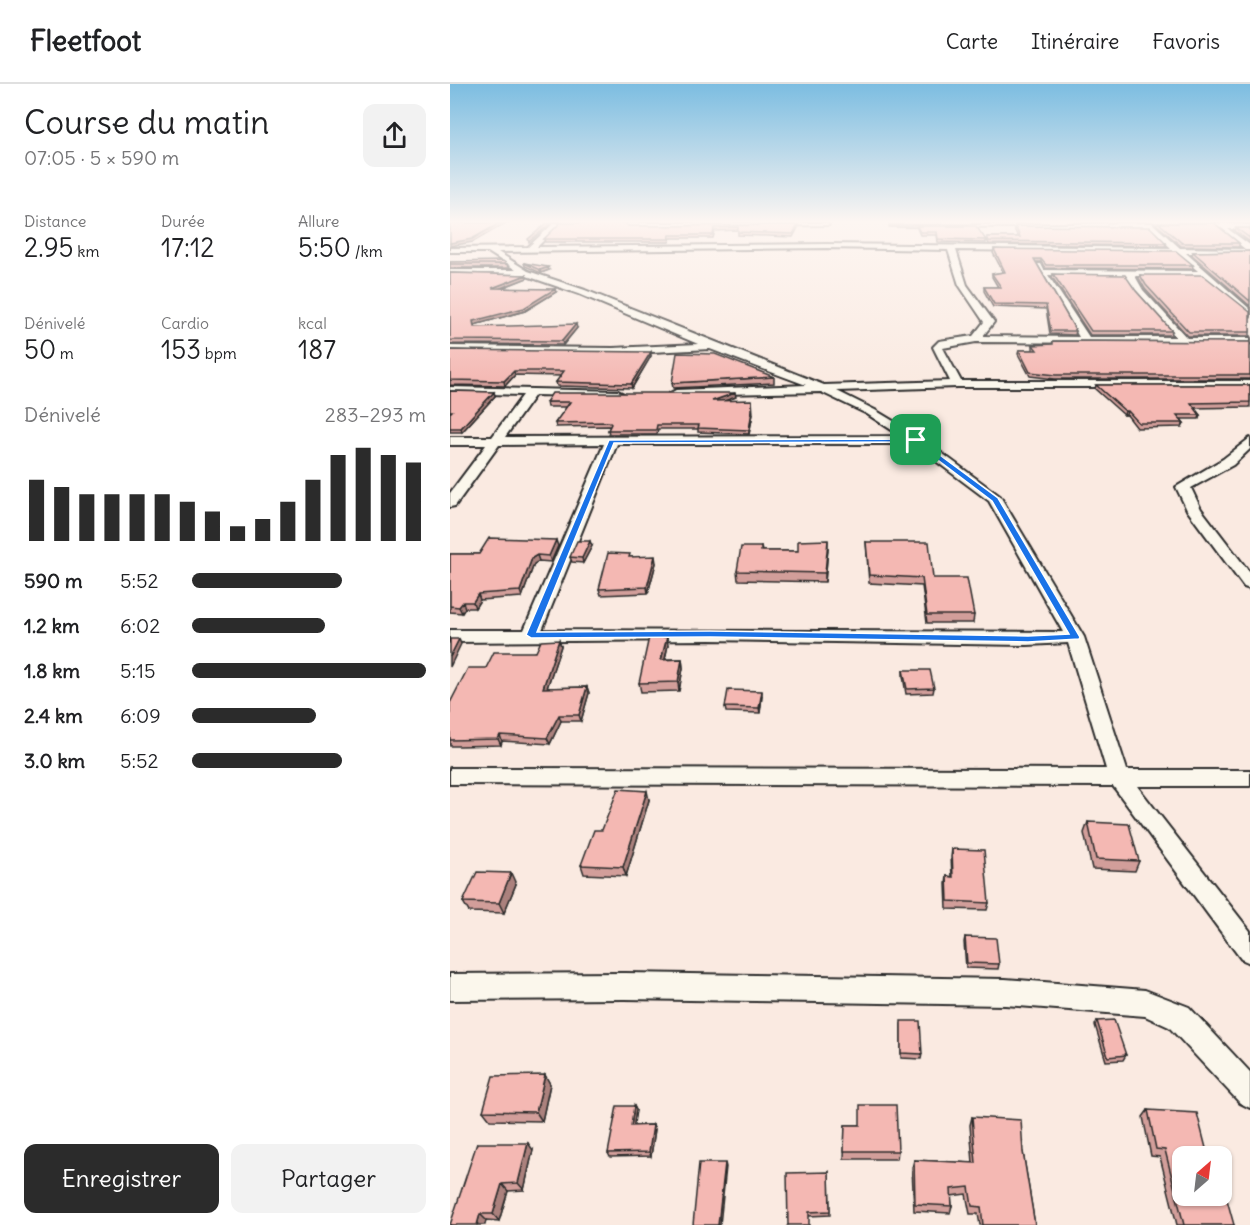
<!DOCTYPE html>
<html lang="fr">
<head>
<meta charset="utf-8">
<style>
	:root { --surface:#fff; --page:#f2f2f2; --text:#202124; --muted:#757577; --line:#e0e0e0; --accent:#2b2b2b }
	body { margin:0; font-family:Delius,sans-serif; background:var(--page); color:var(--text); height:100vh; display:flex; flex-direction:column; font-size:22px; white-space:nowrap }
	* { box-sizing:border-box; margin:0 }
	p { font-size:20px; color:var(--muted) }
	.icon { flex:none; width:33px; height:33px; fill:none; stroke:currentColor; stroke-width:2; stroke-linecap:round; stroke-linejoin:round }
	.map { position:relative; flex:1; overflow:hidden }
	.side { display:flex; flex-direction:column; background:var(--surface); width:450px }
	.side>* { flex:none }
	.needle { width:39px; rotate:28deg }
	.controls { position:absolute; left:722px; top:1062px; display:grid; gap:12px }
	.controls a { display:grid; place-items:center; width:60px; height:60px; border-radius:12px; background:var(--surface); box-shadow:0 2px 4px #0004; font-size:30px }
	.pin { position:absolute; display:grid; place-items:center; width:51px; height:51px; color:#fff; margin:-26px; border-radius:12px; box-shadow:0 3px 9px #0006 }
	.round { display:grid; place-items:center; flex:none; width:63px; height:63px; border-radius:12px; background:var(--page) }
	.head { display:flex; align-items:center; justify-content:space-between; height:102px; padding:0 24px }
	h1 { font-size:33px; font-weight:600; line-height:45px }
	.metrics { display:grid; grid-template-columns:repeat(3,1fr); gap:9px; height:102px; padding:6px 24px }
	.metrics div { display:grid; align-content:center }
	.metrics b { font-size:26px; font-weight:600 }
	.metrics small { font-size:16px; font-weight:400 }
	.metrics p { font-size:16px }
	.chart { height:168px; padding:12px 24px }
	.chart p { display:flex; justify-content:space-between }
	.chart svg { width:100%; height:108px; margin-top:6px; stroke:var(--accent); stroke-width:6 }
	.action { display:flex; gap:12px; margin-top:auto; padding:12px 24px }
	.action a { flex:1; height:69px; border-radius:12px; background:var(--accent); color:#fff; font-size:24px; font-weight:600; line-height:69px; text-align:center }
	.action a+a { background:var(--page); color:var(--text) }
	ul { padding:0 24px; list-style:none; font-size:20px }
	li { display:grid; grid-template-columns:96px 72px 1fr; align-items:center; height:45px }
	li i { height:15px; border-radius:8px; background:var(--accent) }
	header { display:flex; align-items:center; gap:36px; box-sizing:border-box; height:84px; padding:0 30px; background:var(--surface); border-bottom:2px solid var(--line) }
	header strong { font-size:28px }
	nav { display:flex; gap:33px; margin-inline-start:auto; font-size:21px }
	main { display:flex; flex:1; min-height:0 }
	.map>svg:first-child { display:block }
</style>
</head>
<body>
<header>
<strong>Fleetfoot</strong>
<nav><a>Carte</a><a>Itinéraire</a><a>Favoris</a></nav>
</header>
<main>
<section class="side">
<div class="head"><div><h1>Course du matin</h1><p>07:05 · 5 × 590 m</p></div><a class="round"><svg class="icon" aria-label="share" viewBox="0 0 24 24"><path d="M12 15V3M7 8l5-5 5 5M5 13v7h14v-7"/></svg></a></div>
<div class="metrics">
<div><p>Distance</p><b>2.95<small> km</small></b></div>
<div><p>Durée</p><b>17:12</b></div>
<div><p>Allure</p><b>5:50<small> /km</small></b></div>
</div>
<div class="metrics">
<div><p>Dénivelé</p><b>50<small> m</small></b></div>
<div><p>Cardio</p><b>153<small> bpm</small></b></div>
<div><p>kcal</p><b>187</b></div>
</div>
<div class="chart"><p><span>Dénivelé</span>283–293 m</p>
<svg viewBox="0 0 160 44" preserveAspectRatio="none"><path d="M5 44V19M15 44V22M25 44V25M35 44V25M45 44V25M55 44V25M65 44V28M75 44V32M85 44V38M95 44V35M105 44V28M115 44V19M125 44V9M135 44V6M145 44V9M155 44V12"/></svg>
</div>
<ul>
<li><b>590 m</b>5:52<i style="width:64%"></i></li>
<li><b>1.2 km</b>6:02<i style="width:57%"></i></li>
<li><b>1.8 km</b>5:15<i style="width:100%"></i></li>
<li><b>2.4 km</b>6:09<i style="width:53%"></i></li>
<li><b>3.0 km</b>5:52<i style="width:64%"></i></li>
</ul>
<div class="action"><a>Enregistrer</a><a>Partager</a></div>
</section>
<div class="map">
<svg width="800" height="1141" viewBox="0 0 800 1141">
	<rect width="100%" height="100%" fill="#faeae1"/>
	<filter id="ink" filterUnits="userSpaceOnUse"><feTurbulence type="fractalNoise" baseFrequency=".0167" numOctaves="2"/><feDisplacementMap in="SourceGraphic" scale="12" xChannelSelector="R" yChannelSelector="G"/><feConvolveMatrix kernelMatrix="1 2 1 2 8 2 1 2 1" color-interpolation-filters="sRGB"/></filter>
	<g filter="url(#ink)">
		<g fill="none" stroke-linecap="round" stroke-linejoin="round">
			<g stroke="#2b2b2b" stroke-width="4">
				<path id="street" d="M104,139h7l-24,24 289,-3 345,4 -21,-20 -260,-2 262,-3 28,25 65,1 -32,-26 37,2v4h-22l22,16v8h-64l64,56v8l-47,-41h-68l8,14 44,48h63v6l-274,-2 -33,6 18,33h289v6h-293l-120,4 38,19 45,27 80,59 84,141 43,133h123v16h-113l113,145v32l-9,-4 -128,-173 -663,-2v-16l656,1 -38,-126 -41,2 -317,-5 -260,2v-12h74l80,-186 -105,1 -44,61 -5,1v-14l36,-48h-36v-8h42l31,-42 -73,-2v-6l168,4 6,3 -6,3 -83,-2 -30,42 396,-1 -34,-22 -46,-22 -149,3 -2,-2 6,-3 130,-5 -96,-36 -97,5 -163,-2v-6l163,2 85,-4 -119,-50 -55,-19 -74,-1v-4h66l-28,-18h-38v-4l78,-1zM376,164l122,2 11,35 25,37 -11,14 -34,5 -6,6 17,34 -126,4 -239,-95 -57,-19 -30,-19zM506,166l220,2 22,19 -154,-1 -3,-6h-6l44,73 -96,-1 11,-14 -27,-37zM598,191l78,1 11,17 39,44h-87zM167,360h296l76,57 74,131 -521,-2z
					M177,139h200l2,2 -201,2 -3,-2z
					M800,354v11l-17,16 -42,23 10,21 49,64v16l-6,-2 -57,-77 -11,-23 47,-28z
					M175,889l380,6 140,11 44,17 61,65v36l-10,-5 -71,-76 -24,-11 -140,-11 -380,-6 -175,1v-26z"/>
			</g>
			<use href="#street" fill="#fbf7ec" fill-rule="evenodd"/>
		</g>
		<path fill="#d29e9a" stroke="#2b2b2b" stroke-width="1.5" d="M705,139h59l25,20v4l-58,-1z
			M348,141v3l-5,9 -55,-2v-5l-23,1 -2,7h-42l-2,4h-124l-1,-3 84,-13z
			M467,142l69,14v3l-48,-1 -1,-7h-17l-3,-7z
			M565,142l151,17 -1,3 -176,-2 -2,-4v-3h31l-4,-8z
			M786,144h14v14l-15,-11z
			M544,165l199,16 -1,4 -147,-1 -4,-6h-5l40,69 -1,4 -25,-1 -4,-25 -53,-2 -9,-16v-4h14l-6,-10v-3l11,-2 -10,-19z
			M800,167v55l-58,-51 1,-3z
			M0,178l57,2 1,4h-58z
			M74,179l25,7 -8,3 -16,-7z
			M0,189l76,2 1,3 -25,10 54,4 -31,19 -51,14 1,2 102,1 -14,17 -113,-1z
			M603,190l83,17 36,40 -1,4h-81l-38,-58z
			M690,191l110,37v24h-62l-43,-47 -6,-11z
			M603,257l197,1v37h-195l-25,-3 -12,-22 1,-4h14v-5l19,-1z
			M0,266l201,6 -19,32 -75,-2 -1,-4 5,-6 -46,-1 -10,11 -55,-1z
			M324,293v6l-101,5 -1,-5z
			M646,301h154v22l-56,1 6,7 -1,4h-18l3,4 -2,4 -45,1 -10,-13h-3l-29,-26z
			M0,307l44,1 1,4 -33,36h-12z
			M286,313l-11,4 28,13 -4,20 -51,-2v-3h-40l-1,5h-48l-1,-4 2,-4 -54,1 -1,-4 12,-16h-20l-1,-5z
			M416,458l67,36 41,37 -1,8h-46l-5,-37 -53,-3z
			M108,462l-7,16 -12,-1 -5,3 -12,33 -42,3 -5,8h-10l-3,5 -12,-1v-58h29z
			M142,462l-9,17 -11,-1 -2,-5z
			M311,463l1,4h36l30,-3 -3,34 -87,-2 -1,-9z
			M181,473l25,6 -8,30 -47,2 -2,-6z
			M218,561l-3,14h17l1,9 -4,23 -38,1 -2,-9z
			M111,562l-14,42 40,-1 2,6 -8,28h-20l-11,23 -48,-3 -1,4 -41,1h-10v-43l36,-35 50,-16z
			M453,586l31,18 -1,5 -27,1 -3,-18z
			M312,612l-2,17 -34,-1 -1,-5z
			M199,716l-23,76 -42,-2 -3,-9z
			M638,738l51,39 -4,10 -43,-2 -8,-36z
			M502,765l37,54 -2,7 -40,-1 -1,-25 1,-8 5,1 -1,-20z
			M66,800l-12,29 -35,-1 -6,-10z
			M515,853l34,27 -1,5 -32,-1 -2,-26z
			M647,937l29,34 -3,5 -17,1 -11,-36z
			M451,941l21,29 -1,5 -20,-1z
			M95,991l5,9 -8,37 -52,-1 -7,-9z
			M184,1022l2,4 -3,15h20l2,4 -4,27 -41,1 -2,-4z
			M698,1026l34,46 52,69h-57l-17,-68 -9,-1 -8,-39z
			M522,1033l51,35 12,73h-55l-2,-11h-8l-4,-20 -15,2 1,10 -2,7 -36,-2 -2,-43 2,-8 59,3 -3,-38z
			M395,1041h15l38,26 -1,8h-53z
			M83,1066l-9,40 -16,1 -9,30 -13,-1 -36,5z
			M379,1088l1,43 -21,1 -21,9z"/>
		<path fill="#ab817d" stroke="#2b2b2b" stroke-width="1.5" d="M50,139h6l-33,19 -23,4v-3z
			M97,139h4l-22,19 -1,-3z
			M584,175h7v3h-7z
			M98,183l1,3 -8,3 -1,-3z
			M76,191l1,3 -34,13 -1,-3z
			M105,205l1,3 -31,19 -51,14 1,6 -2,-10z
			M126,240l1,4 -14,17 -1,-4z
			M201,268v4l-19,32 -1,-4z
			M64,287l1,4 -10,11 -1,-5z
			M44,308l1,4 -33,36 -1,-4z
			M285,309l1,4 -24,8v-4z
			M302,316l1,14 -4,20v-4z
			M675,327h3l-1,4h-3z
			M106,456l2,6 -7,16 -2,-6z
			M378,456v8l-3,34v-9z
			M140,457l2,5 -9,17 -1,-5z
			M87,471l2,6 -5,3 -12,33 -2,-6 12,-33z
			M205,472l1,7 -8,30 -1,-6z
			M28,510l2,6 -5,8 -2,-6z
			M13,518l2,6 -3,5 -3,-6z
			M217,553l1,8 -5,23 -2,-8z
			M9,555l2,5 -11,23v-10z
			M109,556l2,6 -16,48 -2,-6z
			M232,575l1,9 -4,23 -1,-9z
			M137,603l2,6 -8,28 -2,-6z
			M312,607v5l-2,17 -1,-5z
			M109,631l2,6 -11,23 -3,-6z
			M50,651l2,6 -1,4 -3,-6z
			M197,707l2,9 -23,76 -3,-9z
			M61,789l5,11 -12,29 -5,-10z
			M95,991l5,9 -8,37 -6,-9z
			M184,1022l2,4 -3,20 -2,-4z
			M203,1041l2,4 -4,27 -2,-4z
			M78,1059l5,7 -9,40 -6,-7z
			M275,1079l1,4 -6,58h-2z
			M52,1100l6,7 -9,30 -6,-7z
			M30,1130l6,6 -1,5h-8z"/>
		<path fill="#f4b8b3" stroke="#2b2b2b" stroke-width="1.5" d="M0,139h50l-28,16 -22,4z
			M110,139h65l3,3 170,-1 -5,9 -55,-2v-5l-24,1 -1,7h-43l-1,4h-125z
			M709,139h55l25,20h-57z
			M467,142h59l10,14 -48,-1 -1,-7h-17z
			M565,142l135,1 16,16 -177,-2 -2,-4h33z
			M786,144h14v10z
			M544,165l182,2 17,14h-147l-5,-6h-7l42,72h-25l-5,-26 -52,-1 -10,-17h17l-9,-13 13,-2z
			M800,167v50l-57,-49z
			M53,177l4,3h-57v-2z
			M74,179l24,4 -8,3z
			M0,189l76,2 -34,13 63,1 -31,19 -51,13 1,6 102,-3 -14,17 -112,-1z
			M603,190l72,1 11,16 36,40h-81z
			M690,191h63l47,37v20h-61l-43,-47z
			M603,257l197,1v33h-194l-26,-3 -11,-22h18l-4,-5 20,-1z
			M0,266l201,2 -20,32 -75,-2 8,-11h-50l-10,10 -54,-1z
			M227,269l38,1 59,23 -102,6z
			M646,301h154v17l-59,1 9,12h-23l7,8h-45l-11,-12h-3z
			M0,307l44,1 -33,36h-11v-15l2,-2h-2z
			M102,309h183l-23,8 40,-1v10l-3,20 -51,-2 1,-3h-42l-1,5h-48l3,-6 -2,-2 -54,1 15,-21h-24z
			M39,454l67,2 -7,16 -12,-1 -5,3 -12,33 -42,3 -5,8h-10l-4,5 -9,-1v-52h29z
			M378,456l-3,33 -88,-2 4,-24h20v4h37v-10z
			M127,457h13l-8,17 -12,-1z
			M416,458h63l4,36h34l7,37h-47l-5,-37 -53,-3z
			M158,469l22,1 -1,3 26,-1 -8,31 -48,2z
			M199,553h18l-6,23 21,-1 -4,23 -39,1z
			M0,555h9l-9,18z
			M109,556l-16,48 44,-1 -8,28h-20l-12,23 -47,-3 -2,4 -48,1v-37l18,-35h18l8,-16h42l5,-11z
			M453,586h27l4,18 -27,1z
			M278,606l34,1 -3,17 -34,-1z
			M168,705l29,2 -24,76 -42,-2 13,-35h8z
			M638,738l41,2 10,37 -43,-2z
			M502,765l32,1 5,53 -41,-2 -1,-25 6,1z
			M27,788l34,1 -12,30 -36,-1z
			M515,853l31,1 3,26 -32,-1z
			M664,936l12,35 -18,2 -11,-36z
			M451,937h19l2,33 -21,-1z
			M95,991l-9,37 -53,-1 10,-35z
			M410,1021h36l2,46h-54l1,-26h15z
			M167,1022h17l-3,20 22,-1 -4,27 -41,1z
			M698,1026l49,3 11,43h-26v40h39v-18l13,47h-50l-19,-75 -9,-1z
			M522,1033l49,3 2,32 12,73h-52l-2,-18 -9,-1 -3,-19 -18,2 1,17 -37,-2 -1,-44 62,3z
			M27,1059h51l-10,40 -16,1 -9,30h-13l-3,11h-27z
			M249,1079h26l-7,62h-25z
			M379,1088l1,39 -21,1v13h-21l-1,-52z"/>
	</g>
	<linearGradient id="sky" x2="0" y2="1"><stop stop-color="#7cbde1"/><stop offset="0.46" stop-color="#fdf6f2"/><stop offset="1" stop-color="#fdf6f2" stop-opacity="0"/></linearGradient>
	<rect width="800" height="299" fill="url(#sky)"/>
	<path fill="#1a73e8" stroke="#fff" stroke-width="1.5" fill-rule="evenodd" d="M468,355l80,59 82,139 -1,2 -51,3 -318,-5 -179,1 -5,-3 83,-195zM464,358l78,59 77,133 -41,2 -318,-5 -173,1 77,-189z"/>
</svg>
<div class="controls">
<a><svg class="needle" viewBox="-14 -14 28 28"><path d="M0-13l5 13h-10z" fill="#e53935"/><path d="M0 13l5-13h-10z" fill="#757577"/></svg></a>
</div>
<div class="pin" style="left:466px;top:356px;background:#1e9e55"><svg class="icon" aria-label="arrive" viewBox="0 0 24 24"><path d="M6 21V4h12l-3 4 3 4H6"/></svg></div>
</div>
</main>
</body>
</html>
